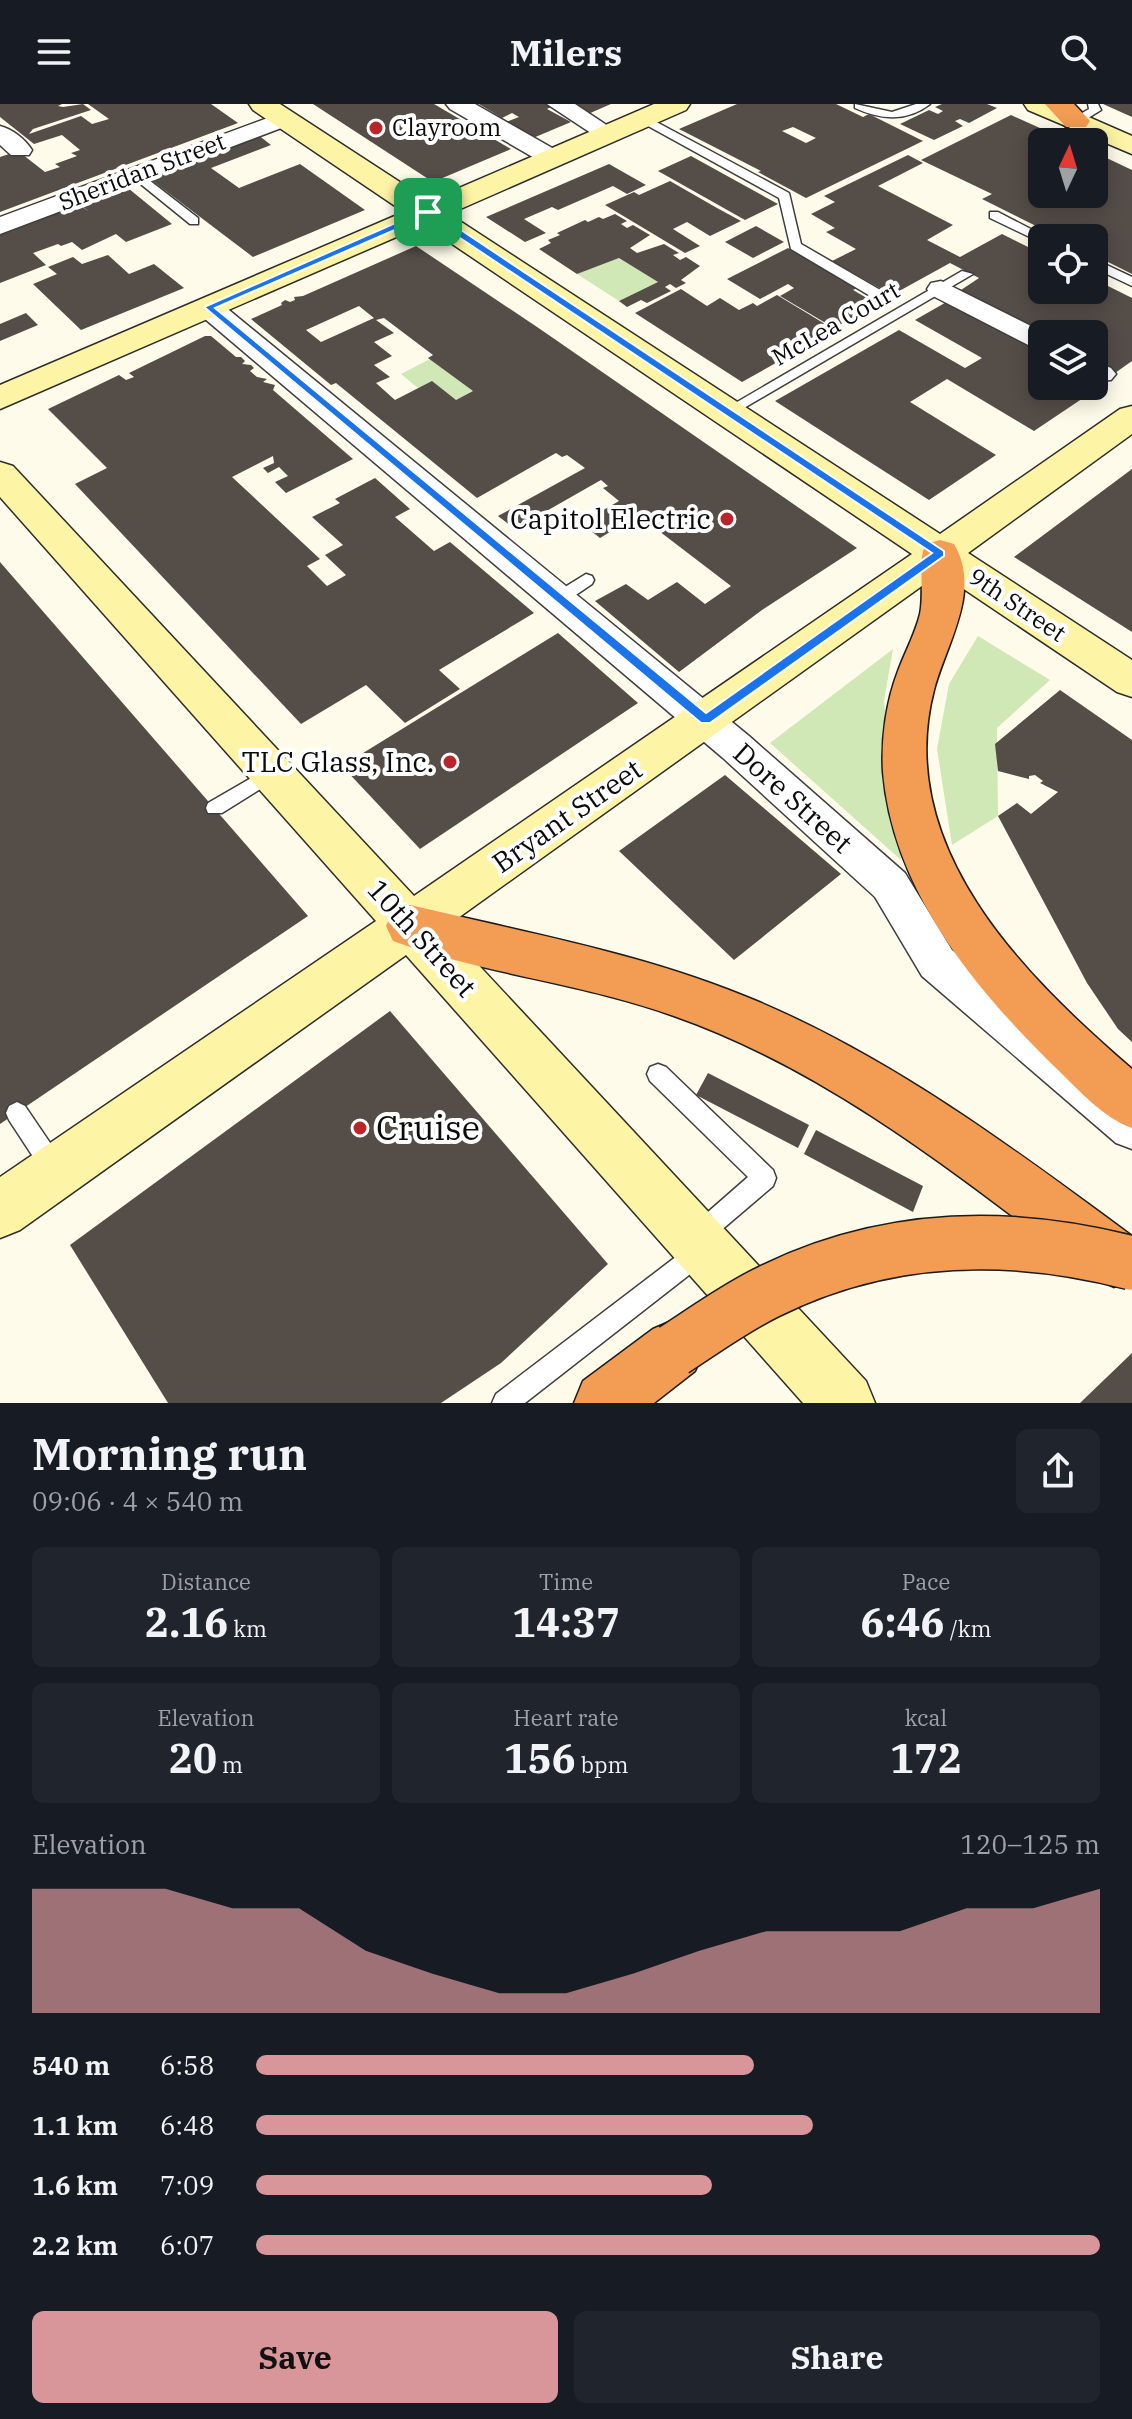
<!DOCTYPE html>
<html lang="en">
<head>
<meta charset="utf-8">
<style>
	:root { --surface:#171b24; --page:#20242c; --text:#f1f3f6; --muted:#9ea1a6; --accent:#d8969b }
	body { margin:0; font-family:"IBM Plex Serif",serif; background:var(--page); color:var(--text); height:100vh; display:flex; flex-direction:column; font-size:30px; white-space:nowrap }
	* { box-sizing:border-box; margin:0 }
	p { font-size:26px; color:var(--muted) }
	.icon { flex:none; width:44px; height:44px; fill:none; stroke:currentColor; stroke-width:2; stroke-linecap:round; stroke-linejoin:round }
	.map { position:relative; height:1299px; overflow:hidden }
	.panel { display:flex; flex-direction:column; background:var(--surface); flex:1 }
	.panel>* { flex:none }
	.needle { width:52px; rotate:4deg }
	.fabs { position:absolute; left:1028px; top:24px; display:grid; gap:16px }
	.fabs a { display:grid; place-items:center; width:80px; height:80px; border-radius:12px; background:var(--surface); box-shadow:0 4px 20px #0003; font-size:40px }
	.pin { position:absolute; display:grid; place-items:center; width:68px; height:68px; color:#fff; margin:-34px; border-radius:16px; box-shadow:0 4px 12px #0006 }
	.round { display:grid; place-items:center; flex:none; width:84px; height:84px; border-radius:12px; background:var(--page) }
	.summary { display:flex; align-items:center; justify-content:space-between; height:136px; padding:0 32px }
	h1 { font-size:44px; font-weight:700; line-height:60px }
	.stats { display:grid; grid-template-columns:repeat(3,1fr); gap:12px; height:136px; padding:8px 32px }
	.stats div { display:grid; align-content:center; border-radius:12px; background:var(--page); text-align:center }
	.stats b { font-size:40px; font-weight:700 }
	.stats small { font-size:22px; font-weight:400 }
	.stats p { font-size:22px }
	.chart { height:224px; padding:16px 32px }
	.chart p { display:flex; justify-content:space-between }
	.chart svg { width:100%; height:144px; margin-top:8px; fill:var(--accent); opacity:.7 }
	.button { display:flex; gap:16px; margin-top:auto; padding:16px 32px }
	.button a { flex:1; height:92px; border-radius:12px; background:var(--accent); color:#111; font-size:32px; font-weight:700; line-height:92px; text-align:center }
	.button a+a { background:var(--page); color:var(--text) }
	ul { padding:0 32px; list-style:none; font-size:26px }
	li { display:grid; grid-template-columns:128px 96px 1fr; align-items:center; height:60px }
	li i { height:20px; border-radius:10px; background:var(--accent) }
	header { display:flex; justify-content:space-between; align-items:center; height:104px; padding:0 32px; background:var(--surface); font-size:36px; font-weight:700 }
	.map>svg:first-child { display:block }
</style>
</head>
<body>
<header><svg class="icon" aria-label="menu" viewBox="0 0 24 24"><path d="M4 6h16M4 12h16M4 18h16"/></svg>Milers<svg class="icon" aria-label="search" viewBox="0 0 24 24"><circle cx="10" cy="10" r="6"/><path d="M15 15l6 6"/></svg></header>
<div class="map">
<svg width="1132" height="1299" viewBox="0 0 1132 1299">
	<rect width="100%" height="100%" fill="#fffbea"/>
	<path fill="#cfe8b5" d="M619,154l39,24 -39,19 -42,-27z
		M430,255l43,32 -17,9 -38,-12 -17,-14z
		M978,532l72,44 -53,48 1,88 -46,29 -15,-96 12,-65z
		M893,545l-9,52 17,159 -131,-117z"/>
	<path fill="#544d48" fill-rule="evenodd" d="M0,0h62l-4,2 5,1 20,-3 8,6 -58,19 -4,5 52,-18 11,8 17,-5 -21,-15h123l27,19 -238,89v-55l18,-6 27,21 15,-5 -5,-3 22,-8 -6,-3 9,-3 -18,-15 -28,9 -34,-27z
		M313,0h121l77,45 -78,33z
		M479,0h70l4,2 -6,3 24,13 -38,16 -27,-16 13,-5 -7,-4 -10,5z
		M571,0h40l-23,10z
		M737,0h99l27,13 6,-3 54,27 -117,57 -48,-26 3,-1 -82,-42zM793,23l23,11 -10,5 -24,-12z
		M942,0h45l10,4 -28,15 -9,-4 -5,2 8,5 -29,14 -34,-16 29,-14 9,4 5,-3 -8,-4z
		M1103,0h29v13z
		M1011,11l60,27h-29v52h52v-42l38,18v104l-38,-19v-17h-34l-78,-39 10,-5 -71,-34z
		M257,30l14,11 -60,23 28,20 61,-24 65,46 -112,47 -107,-81z
		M908,51l15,8 -45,23 75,39 -26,15 33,17 42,-23 40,20v36h52v-11l38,19v63l-17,12 -21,-11v-28l-52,1 -84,-43 21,-14 -29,-15 -58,32 -60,-34 24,-12 -30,-17 9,-4 -24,-14 24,-12 -11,-6z
		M691,52l87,48 -33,16 -87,-49z
		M609,60l37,21 -19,9 -14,-8 -55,24 -6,-3 -28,12 22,14 -21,9 -39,-25z
		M670,77l47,27 24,13 -31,15 -23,-14 -14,7 27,17 -15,7 -80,-48 29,-13 5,3z
		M123,80l49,40 -46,18 -10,-8 -34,16 -10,-8 -11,4 -3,-2 -25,9 13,12 -46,18v-50l78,-30 11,9 -12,-11z
		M615,110l12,7 -6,3 6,4 6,-3 17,10 -20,13 7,5 27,-9 15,9 -6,2 7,5 6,-3 14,9 -19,14 5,3 -10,5 -6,-4 -5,3 6,4 -24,12 -6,-3 -14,7 -8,-6 39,-19 -39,-24 -42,16 -38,-25 12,-6 -3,-3 12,-5 -3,-2 28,-13 3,2 11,-5 4,2z
		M756,122l28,16 -31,16 -28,-16z
		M416,142l124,83 317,219 -95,62 -83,62 -84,-71 31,-17 22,16 29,-18 28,22 26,-18 -93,-71 -38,23 -19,-15 38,-22 -16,-13 5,-2 -7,-6 -86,49 -17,-13 87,-48 -18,-13 -5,2 -6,-4 -79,45 -141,-115 -5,2 -80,-66 31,-14 -1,-2 4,-3 5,2 5,-2 -1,-3 9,-1zM359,202l15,12 -53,24 -15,-12zM384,214l49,37 -5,3 45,33 -17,9 -24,-19 -37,19 -19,-17 14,-6 -16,-12 18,-9 -18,-14 20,-9 -18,-13z
		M788,144l69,40 -4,2 24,14 -43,24 -54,-32 14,-8 -6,-4 -28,15 -33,-20z
		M108,151l21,19 25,-10 30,24 -103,42 -48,-46 24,-10 -9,-7 25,-10 9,7z
		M681,185l26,17 13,-8 19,12 14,-7 4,3 20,-11 58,35 -93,52 -107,-69z
		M950,196l92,50v36h52v-7l10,5 -70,47 -87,-52 -37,23 86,53 -67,45 -154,-99 124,-71 66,38 17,-10 -67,-38z
		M26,209l12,12 -38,16v-17z
		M205,232h6l25,21h5l4,4 -3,3 9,1 3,3 -4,3 7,6 10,2 -4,3 12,3 -2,5 80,69 -67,34 -11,-11 13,-6 -9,-9 -11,6 -5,-5 11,-5 -1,-7 -41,21 88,82 -13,7 20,20 19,-11 -21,-20 18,-10 -31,-28 28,-14 -5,-4 40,-21 35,31 -15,8 39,34 16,-9 84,71 -95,57 21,19 -55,34 -39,-38 -65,39 -226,-240 32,-16 -59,-59 71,-34 7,5 8,-3 -5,-4z
		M1132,365v163l-118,-75z
		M0,458l308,354 -308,208z
		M558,529l80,70 -218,146 -78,-83z
		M1060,586l72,50v302l-14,-13 -31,-46 -89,-167 19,-13 14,11 27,-22 -18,-9 3,-2 -8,-6 -6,1v3l-31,-8 -3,-27z
		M725,671l116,99 -107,86 -115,-109z
		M390,907l218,253 -107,99 -60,40h-273l-98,-158z
		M708,969l101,52 -11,23 -102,-53z
		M816,1026l107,56 -10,26 -109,-58z
		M1132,1249v50h-52z"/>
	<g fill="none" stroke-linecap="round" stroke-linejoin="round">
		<g stroke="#3e3e3e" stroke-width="3">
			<path id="lane" d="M855,0l37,8 24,-8h14c-23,18 -49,16 -75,4z
				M1088,0h10l3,6 -21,13h-8v-4l17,-10z
				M639,13h8l142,76 12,51 81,47v6h-10l-81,-48 -12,-51 -140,-77z
				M132,69h8l58,45v6h-8l-58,-47z
				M990,108h8l50,26 -10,3 -48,-23z
				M1094,155l38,18v9l-38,-18z
				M962,167l11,3 -241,141 -5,1 -7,-4z
				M586,470l6,2 2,4 -2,4 -28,19h-12l-2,-4 2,-4z
				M272,662l6,2 3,5 -3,5 -56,35h-14l-2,-5 2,-5z
				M658,960l8,3 107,103 3,8 -3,8 -68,58 6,9 -4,8 -182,142h-33l4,-9 198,-151 -6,-9 4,-8 56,-49 -98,-96 -3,-7 3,-7z
				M17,998l8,4 36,53 3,8 -3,8 -8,3 -8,-3 -36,-55 -3,-7 3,-7z"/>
		</g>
		<g stroke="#3e3e3e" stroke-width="3">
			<path id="street" d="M446,0h29l86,49 3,5 -3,5h-18l-93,-54z
				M547,0h28l45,30 -4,5h-16z
				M284,8l8,2 4,5 -4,5 -292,110v-17z
				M0,22c12,3 25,13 32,24l-3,5h-18l-11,-10z
				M941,177l106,53h-5v18l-111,-57 -4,-6 4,-6z
				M208,195l10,2 531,435 156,137 47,77 180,148v51l-16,-6 -194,-167 -47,-79 -152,-139 -525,-445 -4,-6 4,-6z
				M1094,257l17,7 5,6 -5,6 -17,1z"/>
		</g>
		<g stroke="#2d2d2d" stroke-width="3">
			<path id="secondary" d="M249,0h31l149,97 225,-97h36l-4,6 -237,104 491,320 180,-125 12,-3v28l-164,119 164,107v37l-15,-5 -177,-119 -496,355 422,453 9,22h-72l-397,-448 -386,275 -20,8v-61l376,-256 -376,-424v-35l13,4 401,430 498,-342 -488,-329 -424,184v-24l404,-173 -151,-102z
				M1024,0h35l73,32v18l-104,-44z"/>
		</g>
		<g stroke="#1c1c1c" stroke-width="3">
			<path id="highway" d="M1045,0h29l16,17 -4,6h-20z
				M940,436l14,4c28,47 -8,100 -20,146 -41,157 90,286 198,379v59c-30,-11 -52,-37 -75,-59 -82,-80 -164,-178 -174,-297 -2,-33 3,-70 15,-101 7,-19 17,-37 22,-57 5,-22 -3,-56 6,-70z
				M410,801c117,28 237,49 349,97 136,58 255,147 373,234v43l-18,8 -20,-9c-131,-99 -263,-207 -420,-262 -92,-33 -190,-42 -281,-75l-7,-15 7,-15z
				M674,1216l21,9 9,21 -9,21 -41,32h-80l9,-22 70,-52z"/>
		</g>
		<use href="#lane" fill="#fff" fill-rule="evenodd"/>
		<use href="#street" fill="#fff" fill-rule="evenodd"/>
		<use href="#secondary" fill="#fef4a5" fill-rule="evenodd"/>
		<use href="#highway" fill="#f39c53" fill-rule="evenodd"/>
		<g stroke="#1c1c1c" stroke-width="56" stroke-linecap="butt">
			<path id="highway-bridge" d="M674,1246c31,-20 61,-42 94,-58 116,-58 240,-61 364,-29"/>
		</g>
		<use href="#highway-bridge" stroke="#f39c53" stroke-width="53"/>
	</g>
	<path fill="#1a73e8" stroke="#fff" stroke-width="2" fill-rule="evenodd" d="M425,106h6l513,341v5l-234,167h-9l-497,-416zM427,112l505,337 -226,160 -491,-405z"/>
	<g fill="#ba252c" stroke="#fff" stroke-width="3">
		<circle cx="376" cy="24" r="8"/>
		<circle cx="727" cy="415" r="8"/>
		<circle cx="450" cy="658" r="8"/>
		<circle cx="360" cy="1024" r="8"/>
	</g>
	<g text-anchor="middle" stroke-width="8" stroke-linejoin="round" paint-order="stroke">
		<g font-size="24" fill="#0b0b0b" stroke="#fff" text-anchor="start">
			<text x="392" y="32">Clayroom</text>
		</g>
		<g font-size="24" fill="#0b0b0b" stroke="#fff">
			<text transform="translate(142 68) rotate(-21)" y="8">Sheridan Street</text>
			<text transform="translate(836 220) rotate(-30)" y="8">McLea Court</text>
			<text transform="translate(1017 501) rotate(34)" y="8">9th Street</text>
		</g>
		<g font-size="28" fill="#0b0b0b" stroke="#fff" text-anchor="end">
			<text x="711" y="425">Capitol Electric</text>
			<text x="434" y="668">TLC Glass, Inc.</text>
		</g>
		<g font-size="28" fill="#0b0b0b" stroke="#fff">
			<text transform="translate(793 694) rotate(42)" y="10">Dore Street</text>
			<text transform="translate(567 712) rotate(-35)" y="10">Bryant Street</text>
			<text transform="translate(422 834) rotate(48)" y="10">10th Street</text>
		</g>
		<g font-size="34" fill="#0b0b0b" stroke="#fff" text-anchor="start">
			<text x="376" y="1036">Cruise</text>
		</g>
	</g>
</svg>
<div class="fabs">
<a><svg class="needle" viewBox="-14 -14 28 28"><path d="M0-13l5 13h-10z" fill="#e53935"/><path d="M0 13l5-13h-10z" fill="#9ea1a6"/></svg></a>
<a><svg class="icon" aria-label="locate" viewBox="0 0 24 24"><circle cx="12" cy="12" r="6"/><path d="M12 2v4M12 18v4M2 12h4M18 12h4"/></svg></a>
<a><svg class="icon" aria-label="layers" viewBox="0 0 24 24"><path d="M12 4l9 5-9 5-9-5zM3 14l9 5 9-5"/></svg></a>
</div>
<div class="pin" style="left:428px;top:108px;background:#1e9e55"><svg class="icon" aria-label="arrive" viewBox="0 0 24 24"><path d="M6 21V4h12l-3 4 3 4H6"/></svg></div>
</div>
<section class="panel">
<div class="summary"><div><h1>Morning run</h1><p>09:06 · 4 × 540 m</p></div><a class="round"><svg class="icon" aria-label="share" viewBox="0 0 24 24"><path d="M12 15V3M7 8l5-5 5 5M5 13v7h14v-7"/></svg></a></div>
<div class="stats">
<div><p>Distance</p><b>2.16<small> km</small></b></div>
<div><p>Time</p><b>14:37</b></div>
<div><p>Pace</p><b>6:46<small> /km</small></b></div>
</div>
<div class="stats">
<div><p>Elevation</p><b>20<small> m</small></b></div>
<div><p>Heart rate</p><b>156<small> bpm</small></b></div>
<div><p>kcal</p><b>172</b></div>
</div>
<div class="chart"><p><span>Elevation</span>120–125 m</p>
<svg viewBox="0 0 160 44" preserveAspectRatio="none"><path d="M0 44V6L10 6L20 6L30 12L40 12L50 25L60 32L70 38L80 38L90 32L100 25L110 19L120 19L130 19L140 12L150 12L160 6V44z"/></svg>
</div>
<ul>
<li><b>540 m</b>6:58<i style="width:59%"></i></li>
<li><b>1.1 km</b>6:48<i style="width:66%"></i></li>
<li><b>1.6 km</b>7:09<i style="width:54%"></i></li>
<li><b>2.2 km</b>6:07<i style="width:100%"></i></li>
</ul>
<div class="button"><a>Save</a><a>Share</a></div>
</section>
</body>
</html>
